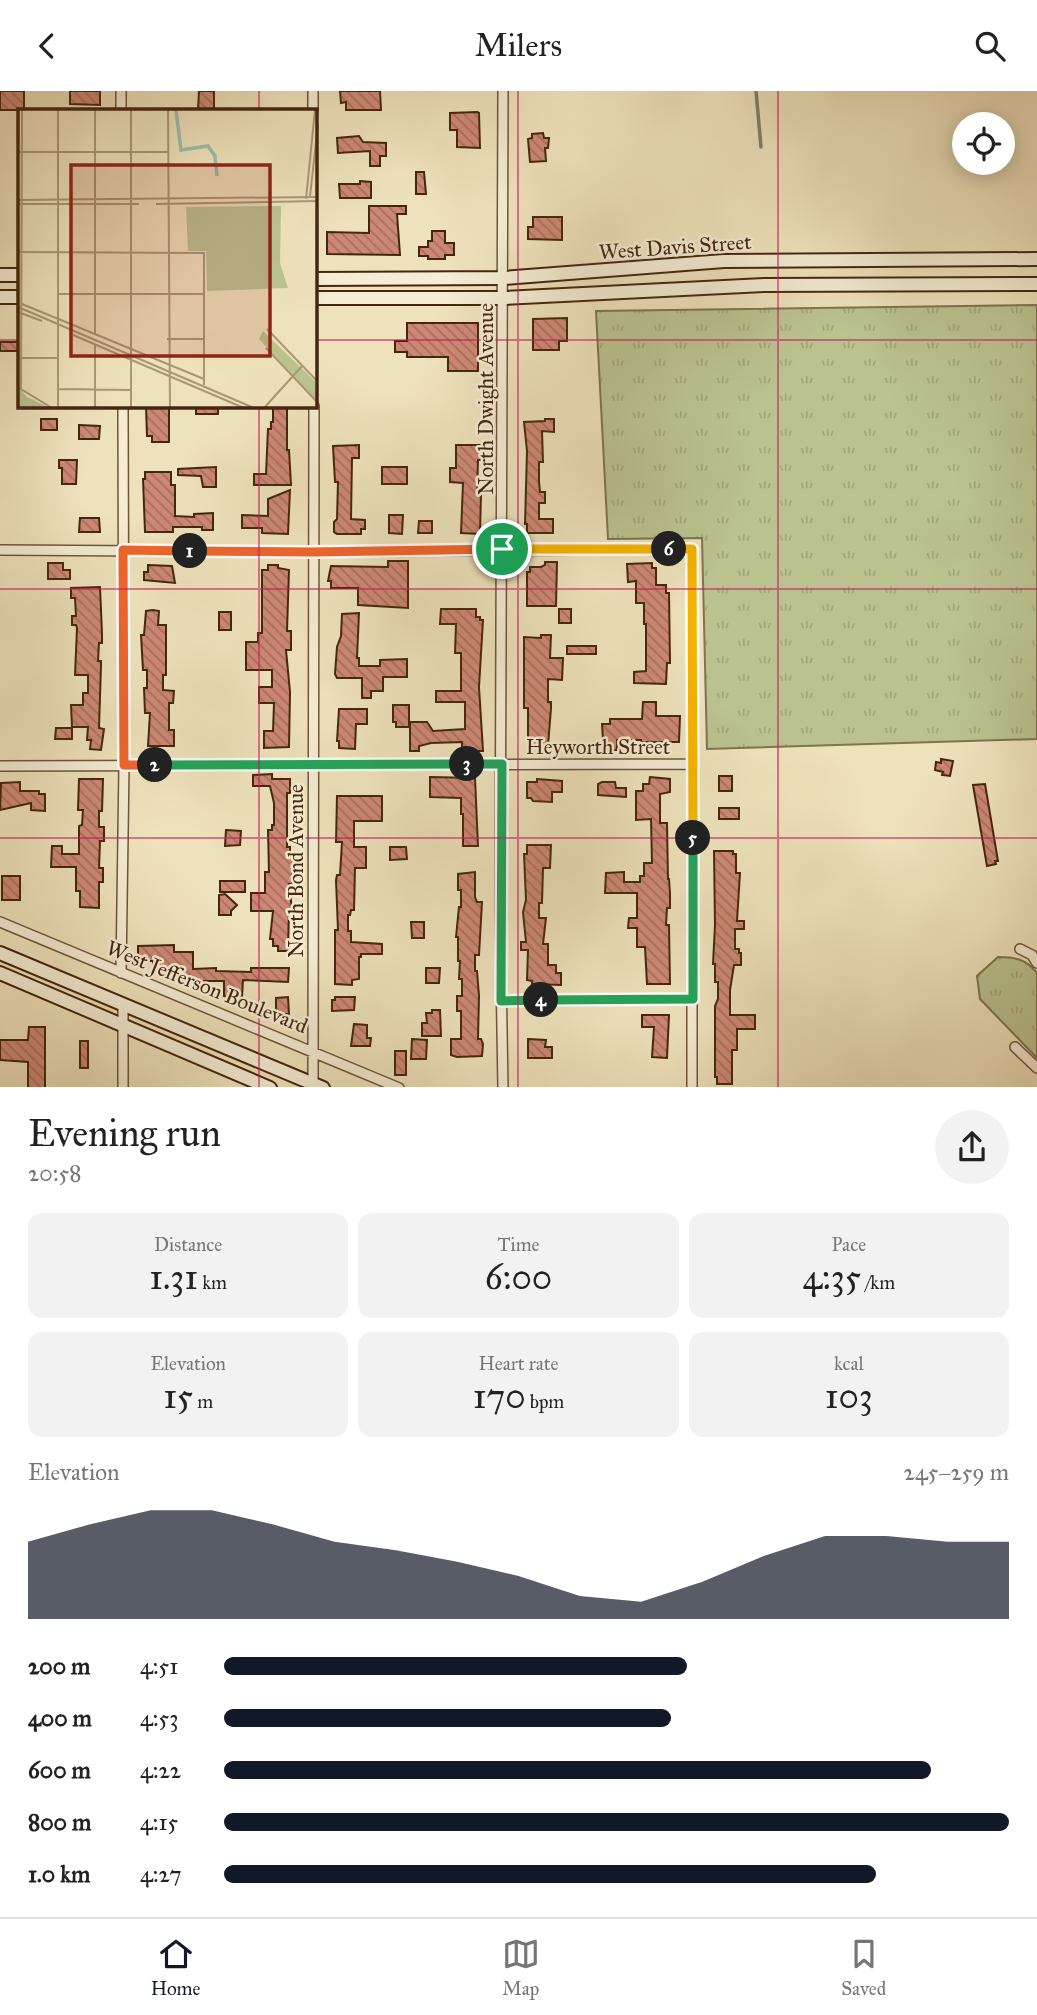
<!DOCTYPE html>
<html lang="en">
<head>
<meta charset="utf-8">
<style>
	:root { --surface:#fff; --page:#f2f2f2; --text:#222; --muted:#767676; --line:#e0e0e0; --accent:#111827 }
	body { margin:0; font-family:"IM FELL Great Primer",serif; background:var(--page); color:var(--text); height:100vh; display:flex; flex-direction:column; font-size:26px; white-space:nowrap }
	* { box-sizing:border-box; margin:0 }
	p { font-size:23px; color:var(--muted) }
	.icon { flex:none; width:38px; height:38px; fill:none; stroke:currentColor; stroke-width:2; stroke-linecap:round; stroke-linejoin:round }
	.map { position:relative; height:996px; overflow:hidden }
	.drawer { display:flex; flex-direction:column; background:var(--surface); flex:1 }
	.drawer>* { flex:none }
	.controls { position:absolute; left:952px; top:21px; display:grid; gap:14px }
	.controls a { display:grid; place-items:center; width:63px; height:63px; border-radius:50%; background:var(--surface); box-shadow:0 4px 18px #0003; font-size:35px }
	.pin { position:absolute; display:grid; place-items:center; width:60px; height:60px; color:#fff; margin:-30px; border:4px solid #fff; border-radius:50%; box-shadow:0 2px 7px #0007 }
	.km { position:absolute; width:35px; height:35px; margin:-18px; border-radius:50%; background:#222; color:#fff; font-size:19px; line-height:35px; text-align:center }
	.round { display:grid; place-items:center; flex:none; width:74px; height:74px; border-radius:37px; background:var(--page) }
	.head { display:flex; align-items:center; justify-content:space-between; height:119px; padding:0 28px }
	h1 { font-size:38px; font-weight:600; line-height:52px }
	.stats { display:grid; grid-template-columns:repeat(3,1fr); gap:10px; height:119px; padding:7px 28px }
	.stats div { display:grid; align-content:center; border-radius:14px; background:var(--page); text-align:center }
	.stats b { font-size:35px; font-weight:600 }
	.stats small { font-size:19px; font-weight:400 }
	.stats p { font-size:19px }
	.chart { height:196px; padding:14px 28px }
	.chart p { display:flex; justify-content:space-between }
	.chart svg { width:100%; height:126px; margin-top:7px; fill:var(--accent); opacity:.7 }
	ul { padding:0 28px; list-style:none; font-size:23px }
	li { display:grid; grid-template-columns:112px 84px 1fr; align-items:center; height:52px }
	li i { height:18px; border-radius:9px; background:var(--accent) }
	header { display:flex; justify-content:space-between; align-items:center; height:91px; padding:0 28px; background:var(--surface); font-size:32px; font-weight:600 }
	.dock { display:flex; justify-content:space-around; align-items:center; height:98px; border-top:2px solid var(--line); background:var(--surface); font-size:19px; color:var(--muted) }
	.dock a { display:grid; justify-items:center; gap:4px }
	.dock .selected { color:var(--accent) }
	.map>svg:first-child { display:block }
</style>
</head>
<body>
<header><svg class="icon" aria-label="back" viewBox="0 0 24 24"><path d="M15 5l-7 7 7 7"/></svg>Milers<svg class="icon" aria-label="search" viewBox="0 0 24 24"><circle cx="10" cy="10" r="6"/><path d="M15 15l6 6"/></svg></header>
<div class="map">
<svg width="1037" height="997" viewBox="0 0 1037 997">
	<defs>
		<pattern id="grass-tufts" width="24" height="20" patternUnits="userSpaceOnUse" patternTransform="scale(1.75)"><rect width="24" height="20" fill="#bac390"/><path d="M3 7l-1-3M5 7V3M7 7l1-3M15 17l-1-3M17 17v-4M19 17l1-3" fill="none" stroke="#a1a77b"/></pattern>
		<pattern id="building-back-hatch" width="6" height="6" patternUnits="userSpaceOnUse" patternTransform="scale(1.75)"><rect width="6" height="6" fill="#cd8875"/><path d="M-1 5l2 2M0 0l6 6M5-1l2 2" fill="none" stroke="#a86f5e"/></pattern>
	</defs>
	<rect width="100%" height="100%" fill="#eee2bc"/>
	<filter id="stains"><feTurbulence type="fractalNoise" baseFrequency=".00286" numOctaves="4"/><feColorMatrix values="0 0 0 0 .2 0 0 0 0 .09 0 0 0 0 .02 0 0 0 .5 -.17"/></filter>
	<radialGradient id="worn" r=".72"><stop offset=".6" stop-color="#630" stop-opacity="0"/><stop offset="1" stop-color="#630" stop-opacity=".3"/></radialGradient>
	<path fill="url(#grass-tufts)" stroke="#7f744f" stroke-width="2" d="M1037,214v434l-330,10 -5,-211 -94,1 -12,-228z
		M998,866c17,0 28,2 39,16v85l-57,-59 -3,-23z"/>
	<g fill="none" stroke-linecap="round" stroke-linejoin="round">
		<path stroke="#78826d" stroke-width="3.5" d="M756,0l5,56"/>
	</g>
	<path fill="url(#building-back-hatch)" stroke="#44260e" stroke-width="2" d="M0,0h24v19h-24z
		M70,0h30v14l-30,-1z
		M199,0h15v19h-16z
		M340,0h40l1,19h-35v-8l-5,1z
		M477,21l2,1 1,35 -23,-1v-17h-7v-17z
		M543,42l1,5h5l-1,10h-3l1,13 -16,1 -2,-23 4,-1v-4z
		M359,45l4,6 23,1v13h-6v10h-10v-15l-32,2 -1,-15z
		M416,81h8l2,22h-10z
		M360,90l11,1v16h-31l-1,-14h21z
		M369,115h37v8h-9l3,41 -73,-1v-22l42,1z
		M533,126h29v23l-34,-1v-12h5z
		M432,140h13v12h9v12h-9v4h-17v-3h-9v-9h9v-6h4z
		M567,227v23h-8v9h-26v-31z
		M407,232h71v48h-30v-14h-41v-5h-12v-11h12z
		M0,251h19v9h-19z
		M146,315h23v36h-17v-6h-5z
		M196,315h22v8h-22z
		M273,315h14v44h2l2,35h-37v-11h12l2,-45h3v-7h2z
		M41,328h16v11h-16z
		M545,328h9v13l-12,-1 1,31h-4v19l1,11h5v11h-6v16h14v14h-26v-9h-2l2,-73 -3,-29 21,-1z
		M79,334l21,1 -1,13h-20z
		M359,354v13h-7l-1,61 14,1v9h-4v5h-24l-3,-2v-10l3,-3 1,-37h-3l-2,-36z
		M456,354h25v6h3v9h-6l-1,34h4l-1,40 -19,-1 2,-50 -13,-1v-14h6z
		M59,369h18l-1,24h-14v-16h-3z
		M216,376v20h-13l-2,-11 -23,-1v-6z
		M382,376h25v17h-25z
		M145,381h26v13h4v31l19,1v-3l19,-1v17h-11v-3h-29v5h-28l-2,-53h2z
		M290,399l-2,44 -26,-1v-5h-20v-13l26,1v-17z
		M389,424h14l-1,19 -13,-1z
		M80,427h19l1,14h-21z
		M419,430h13v12h-14z
		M388,470h20v47l-50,-3v-17h-27v-7h-3l3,-15 57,1z
		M545,471h12l-1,44h-29v-34h3v-5h11l4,-2z
		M48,472h15v7h7v9h-22z
		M652,472v5h4v17h10v8h3l1,70h-3l-1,21 -32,-1v-11l12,-1v-47h-2v-21h-8v-22l-8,1 -1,-18z
		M148,474l24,1 3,17 -31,-3v-8h4z
		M268,474h10v3l11,2 -2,61h4v19h-5l4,42 -1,55 -25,1v-17h9l1,-28h-15v-16h13v-17h-26v-28h12v-9h4v-63h6z
		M100,496l2,47v9h-3l-1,18h3v4l-2,63 5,1 -3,21 -11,-1 1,-9h-4l1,-13h-16l-1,-22h12v-12h5v-18h-13l2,-47 -1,-3h-4v-9h4l-1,-18h-4v-10z
		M441,518h35v8h4v3h3l-4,67 4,64h-21v-9l-31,1 -12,3v5h-9v-29h17l6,9 32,-2v-27h-29v-11h25v-38h-6l1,-29h-16z
		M559,518h12v14h-12z
		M153,519l6,1 -1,14h8v50h-3v15l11,1 -1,12h-4v27h5v16h-26l2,-33h-5l-1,-25h3v-18h-4l-2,-35h3l2,-24z
		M219,521h12v18h-12z
		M359,522l-2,45h2v8h21v-6l27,-1v18h-24v14h-12v7h-9v-20h-25l-2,-4 2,-27 4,-11 1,-22z
		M541,544h10l-1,23h13l-1,22 -14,-1v23h3v6l-3,38h-20v-38h-4v-71l17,1z
		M567,555h29v8h-29z
		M643,611h13v14h24l-1,26h-38v-2h-24v10h-10v-10h-4l-1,-16h8v-5h32z
		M393,614h16v22h-13v-5h-3z
		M339,618h28v15h-11l-1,25 -16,-1v-7h-2z
		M56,637h16v11h-17z
		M941,668l12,2 -3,15 -8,-1 1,-3 -8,-2 1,-8 5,1z
		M272,683v5h18v14h-3v54h3v5h3l-1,32h-3l3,26h-3l-1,41h-10v-5h-5v-7h-3l3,-28h-22v-18h14v-21h4l-1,-42h4v-5h2v-22l-4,-17h-17v-11z
		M719,685h13v15h-13z
		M430,686l45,1 3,68h-15v-32h-2v-16l-31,-1z
		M650,686l20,2v13l-10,2v29h7l1,56h1l1,15v14h-3l-1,17h3l1,59h-23l-2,-37h-8v-19h-9l1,-10h8v-25h-32l1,-20 18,-1v10h16v-6h4v-13h8l-1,-44 -15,1v-29h7v-7h6z
		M79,688h24l-1,32h-3v16h5v14h-4l-1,27h4v14h-4v26l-19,-1v-16h-4v-24h-25l1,-21h10v8h17v-28l3,-1 1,-15h-5z
		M537,688l25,2v11h-10v10l-19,-1 -2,-3h-4v-16h10z
		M20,691v9h19v3h6v17l-14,-1v-7l-31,7 1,-27z
		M602,691h13l1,6h10v9l-28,-2v-11z
		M985,693l13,77h-3l1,3 -9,2 -14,-81z
		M337,705h45v25h-28v26h12v21h-11l-1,42h-3l-1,5h-2v16h3v11l31,2v10h-21v3h-2v22l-7,1v5l-17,-1v-54h3l-2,-50 1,-5h3l2,-33h-6z
		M719,717h20v11h-20z
		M226,739l15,1 -1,14 -15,1z
		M527,754h24l-1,23h-7l-1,35h-3v15h7l-3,26h5v21h8v8h5v12l-29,-1v-3l-5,-1 1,-30h-7v-8h5l-3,-30 3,-12 -2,-46h3z
		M390,756h16l1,12 -17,1z
		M714,760h19v3h3v19h4l-3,48h7v8h-9v20h4v4h2v12h-7l-4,25v25h25v14h-18v21h-5v34h-15v-7h-2v-71l3,-7v-17h-3v-18h-2l2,-39z
		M475,781v25l2,5h5l-3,53h-4v16h2l2,25 -1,43h3l2,5 -1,12 -25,1 -6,-2v-16h10v-28h-4v-15h5v-17h-3l1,-18h-2v-24h-2l3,-30h2v-17h-3v-16z
		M2,785h18v24h-18z
		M220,790h25v11h-25z
		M225,803l12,11 -6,6v4h-12v-20z
		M411,831h13v16h-12z
		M174,854v7h19v17l23,-1v3l35,1v-4h38l-1,14 -45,-2 -1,17 -10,1 -8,-2v-15h-46v-9h-4v-3h-21v-8h-15v-15z
		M426,877h14l-1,15h-13z
		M288,906l1,17h-4v5l-9,1v-22z
		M335,906h20l-1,13 -22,1v-11h3z
		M432,919h8l1,26h-19v-13h5l-1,-10h6z
		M642,924h27l-2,43 -15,-1 2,-30h-12z
		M354,933l13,1v13h4l-1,8h-19z
		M29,936h16v61h-17v-26l-28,-2v-20h28z
		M412,948l15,1 -1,19h-15z
		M528,948l18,1 -1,7h7v11h-24z
		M80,950h8v27h-8z
		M395,960h11v24h-11z"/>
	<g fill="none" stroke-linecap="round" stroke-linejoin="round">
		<g stroke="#6e553a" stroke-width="12">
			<path id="street" d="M121,0v19
				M313,0v19
				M503,0l-3,821 3,176
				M0,459l313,2 379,-3v539
				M0,675l693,-2
				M0,831l399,166
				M1020,858l12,6 5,8
				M121,882l3,-208 -1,-359
				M501,910l192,-2
				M1015,956l22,21
				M313,996l1,-681
				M123,997v-84"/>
		</g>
		<g stroke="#44260e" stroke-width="16">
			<path id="secondary" d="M0,184h19
				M315,188l188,-1 221,-17 313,-2
				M0,206h19
				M315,207h189l260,-13 273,-1
				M0,862l323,135
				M0,882l270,115"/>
		</g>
		<use href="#street" stroke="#f4ecd3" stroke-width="9"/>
		<use href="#secondary" stroke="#f4ecd3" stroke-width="12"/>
	</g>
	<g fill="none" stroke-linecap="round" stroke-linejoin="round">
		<g stroke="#fff" stroke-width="14">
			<path id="split-1" d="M190,460l123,1 189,-3"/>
		</g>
		<g stroke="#fff" stroke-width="14">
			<path id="split-2" d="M155,674h-31l-1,-215 67,1"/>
		</g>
		<g stroke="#fff" stroke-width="14">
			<path id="split-3" d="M155,674l312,-1"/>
		</g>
		<g stroke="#fff" stroke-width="14">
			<path id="split-4" d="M467,673h35l-1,237 40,-1"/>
		</g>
		<g stroke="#fff" stroke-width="14">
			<path id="split-5" d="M541,909l152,-1v-161"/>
		</g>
		<g stroke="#fff" stroke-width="14">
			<path id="split-6" d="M669,458h23l1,289"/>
		</g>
		<g stroke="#fff" stroke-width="14">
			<path id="split-7" d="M502,458h167"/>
		</g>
		<use href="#split-1" stroke="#f0652b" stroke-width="9"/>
		<use href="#split-2" stroke="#f0652b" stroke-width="9"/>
		<use href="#split-3" stroke="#22a559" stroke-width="9"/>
		<use href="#split-4" stroke="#22a559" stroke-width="9"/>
		<use href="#split-5" stroke="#22a559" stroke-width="9"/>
		<use href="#split-6" stroke="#f5b400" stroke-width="9"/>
		<use href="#split-7" stroke="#f5b400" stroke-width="9"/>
	</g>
	<path fill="none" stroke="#c2185b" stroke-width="2" stroke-opacity="0.55" d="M259,0v19M518,0v997M778,0v997M0,249h19M315,249h722M259,315v682M0,498h1037M0,747h1037"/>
	<g text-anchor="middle" stroke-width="5" stroke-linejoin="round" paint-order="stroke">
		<g font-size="21" fill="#44260e" stroke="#f4ecd3">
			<text transform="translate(675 156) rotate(-4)" y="7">West Davis Street</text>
			<text transform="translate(486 308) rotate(-90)" y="7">North Dwight Avenue</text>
			<text x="598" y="663">Heyworth Street</text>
			<text transform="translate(296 780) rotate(-90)" y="7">North Bond Avenue</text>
			<text transform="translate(207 896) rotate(22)" y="7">West Jefferson Boulevard</text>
		</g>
	</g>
	<g transform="translate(18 18)">
		<rect width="299" height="299" fill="#eee2bc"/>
		<path d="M263,97l-1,57 8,25 -81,3 -1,-40h-18l-2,-44zM245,222l54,52v18l-58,-62zM0,277l9,11 23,11h-32z" fill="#bac390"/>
		<path fill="none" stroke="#9abfac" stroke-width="3.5" d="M158,1l5,40 27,-4 7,10 2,20"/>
		<path fill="none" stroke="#aa9776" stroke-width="2" d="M4,1l-1,279 31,19M150,1l2,298M0,43h150M292,87l8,-71M288,90l9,-89M0,91l300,-3M0,95h121M138,95l162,-3M0,143l186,1v132M41,185h145M4,195l182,75M0,198l236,101M0,203l24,9M249,220l51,53M77,225v-224M55,226l171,73M149,230h37M248,239l52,55M0,249h40M40,280l73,1M40,299v-298M77,299v-63M113,299v-298M246,299l39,-43"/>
		<path fill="#8f2418" fill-opacity="0.15" stroke="#8f2418" stroke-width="3.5" d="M53,56h199v191h-199z"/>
		<rect width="299" height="299" fill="none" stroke="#44260e" stroke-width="3.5"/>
	</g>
	<rect width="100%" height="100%" filter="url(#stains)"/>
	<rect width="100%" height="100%" fill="url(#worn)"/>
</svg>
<div class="controls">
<a><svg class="icon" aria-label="locate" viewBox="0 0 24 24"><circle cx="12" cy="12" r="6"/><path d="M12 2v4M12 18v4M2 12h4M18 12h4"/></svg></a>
</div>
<div class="pin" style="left:502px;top:458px;background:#1e9e55"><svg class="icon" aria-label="arrive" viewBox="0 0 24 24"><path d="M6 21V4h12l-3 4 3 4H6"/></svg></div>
<b class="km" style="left:190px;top:460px">1</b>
<b class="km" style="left:155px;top:674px">2</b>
<b class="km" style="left:467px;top:673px">3</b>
<b class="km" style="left:541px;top:909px">4</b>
<b class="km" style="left:693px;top:747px">5</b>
<b class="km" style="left:669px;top:458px">6</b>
</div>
<section class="drawer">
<div class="head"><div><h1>Evening run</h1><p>20:58</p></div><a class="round"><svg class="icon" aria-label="share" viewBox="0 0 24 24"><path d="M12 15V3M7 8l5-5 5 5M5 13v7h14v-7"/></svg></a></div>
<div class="stats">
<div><p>Distance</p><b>1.31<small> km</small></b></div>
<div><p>Time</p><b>6:00</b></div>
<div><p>Pace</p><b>4:35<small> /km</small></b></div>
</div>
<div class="stats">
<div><p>Elevation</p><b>15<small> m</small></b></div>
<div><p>Heart rate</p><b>170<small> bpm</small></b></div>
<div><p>kcal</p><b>103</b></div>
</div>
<div class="chart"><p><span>Elevation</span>245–259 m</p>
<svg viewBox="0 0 160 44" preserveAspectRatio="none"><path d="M0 44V17L10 11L20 6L30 6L40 11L50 17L60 20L70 24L80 29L90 36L100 38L110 31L120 22L130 15L140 15L150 17L160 17V44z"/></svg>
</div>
<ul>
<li><b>200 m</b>4:51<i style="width:59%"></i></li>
<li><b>400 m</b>4:53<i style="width:57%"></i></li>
<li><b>600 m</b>4:22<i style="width:90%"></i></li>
<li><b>800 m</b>4:15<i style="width:100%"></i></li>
<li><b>1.0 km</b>4:27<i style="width:83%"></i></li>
</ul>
</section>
<nav class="dock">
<a class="selected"><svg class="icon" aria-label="home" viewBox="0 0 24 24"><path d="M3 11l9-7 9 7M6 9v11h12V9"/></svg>Home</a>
<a><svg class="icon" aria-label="map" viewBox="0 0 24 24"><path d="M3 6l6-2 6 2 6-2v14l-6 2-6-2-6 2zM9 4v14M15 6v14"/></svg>Map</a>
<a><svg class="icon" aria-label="saved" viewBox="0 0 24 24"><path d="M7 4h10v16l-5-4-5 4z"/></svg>Saved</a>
</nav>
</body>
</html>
